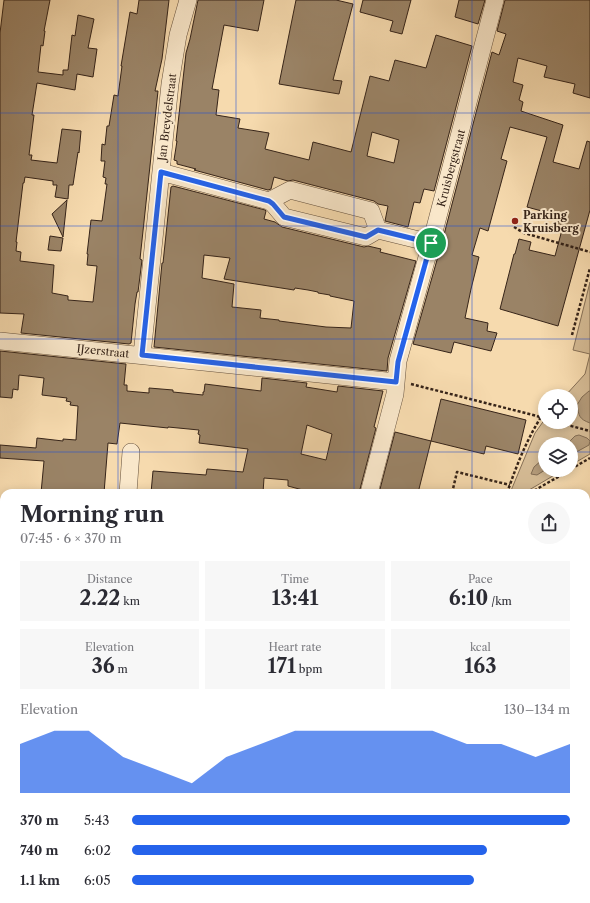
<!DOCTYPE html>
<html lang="en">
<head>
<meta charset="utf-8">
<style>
	:root { --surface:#fff; --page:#f7f7f7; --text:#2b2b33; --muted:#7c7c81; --accent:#2563eb }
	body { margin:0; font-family:"Libre Caslon Text",serif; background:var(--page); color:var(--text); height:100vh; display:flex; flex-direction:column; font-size:15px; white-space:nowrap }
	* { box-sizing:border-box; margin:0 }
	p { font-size:13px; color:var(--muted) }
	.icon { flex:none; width:22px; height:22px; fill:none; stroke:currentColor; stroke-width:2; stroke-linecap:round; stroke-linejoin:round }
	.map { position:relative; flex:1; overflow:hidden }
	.panel { position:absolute; left:0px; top:489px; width:590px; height:414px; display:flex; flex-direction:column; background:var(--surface); border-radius:12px 12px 0 0; box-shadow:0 2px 10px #0003 }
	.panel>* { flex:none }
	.fabs { position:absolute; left:538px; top:389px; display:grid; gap:8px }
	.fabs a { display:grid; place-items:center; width:40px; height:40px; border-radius:50%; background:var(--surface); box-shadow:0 2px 10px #0003; font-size:20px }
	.pin { position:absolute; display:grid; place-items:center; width:34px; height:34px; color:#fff; margin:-17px; border:2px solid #fff; border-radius:50%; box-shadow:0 1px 4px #0007 }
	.round { display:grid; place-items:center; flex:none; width:42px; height:42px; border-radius:21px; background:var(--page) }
	.overview { display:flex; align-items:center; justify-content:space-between; height:68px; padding:0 20px }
	h1 { font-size:22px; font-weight:700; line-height:30px }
	.metrics { display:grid; grid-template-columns:repeat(3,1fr); gap:6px; height:68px; padding:4px 20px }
	.metrics div { display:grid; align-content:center; border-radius:0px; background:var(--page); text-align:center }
	.metrics b { font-size:20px; font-weight:700 }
	.metrics small { font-size:11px; font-weight:400 }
	.metrics p { font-size:11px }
	.chart { height:112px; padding:8px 20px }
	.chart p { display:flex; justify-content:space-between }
	.chart svg { width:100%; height:72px; margin-top:4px; fill:var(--accent); opacity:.7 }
	ul { padding:0 20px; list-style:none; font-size:13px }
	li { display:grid; grid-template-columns:64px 48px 1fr; align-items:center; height:30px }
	li i { height:10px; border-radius:5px; background:var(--accent) }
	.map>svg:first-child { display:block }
</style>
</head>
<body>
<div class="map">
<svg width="590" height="903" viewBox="0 0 590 903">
	<rect width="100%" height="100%" fill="#f6daae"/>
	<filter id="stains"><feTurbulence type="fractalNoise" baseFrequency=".005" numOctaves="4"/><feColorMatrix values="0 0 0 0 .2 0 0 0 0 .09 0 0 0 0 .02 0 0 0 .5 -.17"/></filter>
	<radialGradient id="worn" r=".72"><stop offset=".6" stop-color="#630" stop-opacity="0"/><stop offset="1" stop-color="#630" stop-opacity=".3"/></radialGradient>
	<path fill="#d5bb95" stroke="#867057" d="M590,282v172l-19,11v-21h-26v26h18l-39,23h-14l25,-60 10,-14v3h26v-26h-6l20,-22 5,-20 -17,-4z"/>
	<path fill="#b59c7b" stroke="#826c54" d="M589,391h1v32c-11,-4 -11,-7 -13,-18l5,-8z
		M579,435l8,3 3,3 -1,4 -18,10v-11h-4l8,-8z
		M543,459h2v11l-8,5 -6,-1 3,-7z"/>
	<path fill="#9a8366" stroke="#362419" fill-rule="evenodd" d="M4,0h46l-6,31h1l-2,15 -2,-1 -3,27 25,3v-5h5l4,-35 3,1 3,-21 16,4 -6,29 9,1 -4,28 -16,-3 -2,16 -38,-7 -5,32h2l-5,40h3l-1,5 26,3 5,-34 19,2 -2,22 -1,-1 -5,33h-4l-1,14 -13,-2 2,-12h-4v-4l-28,-4 -1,6h-1l-7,59h1l-1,9 5,1 -1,9 34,4 -2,28 16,3v4l25,2 4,-36 -10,-1 1,-11h-1l4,-34 11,1 5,-37h-2l1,-6 -3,-1 2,-16h-4l1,-17 3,1 2,-19h2l5,-31 4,1 4,-30h-1l9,-54 7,2 2,-14h30l-7,59 -7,32h3l-18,168 2,1 -4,32h-1l-2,12 -4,39 -2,1 -108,-11 3,-19 -24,-1v-280z
		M198,0h66l-6,31 -34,-6 -12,64 7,1 -3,25 24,4 -2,9 31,5 -4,16 44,11 4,-18 38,10 19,-76 19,5 6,-21 31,8 10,-33 36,11 -38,145 -10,-2 -4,14 -6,-1 -6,25 -23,-6 3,-15 -10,-2 -4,-3 -81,-21 -5,1 -14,-4 -3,12 -3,1 -74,-20 2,-1 -19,-5v-3l-3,-1 3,-19h-1l10,-88 4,-14zM372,132l27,8 -5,23 -27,-7z
		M296,0h40l17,4 -20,76 9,1 -3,13 -60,-10z
		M363,0h48l-9,34 -12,-3 3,-10 -33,-9z
		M459,0h26l-7,24 -23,-7z
		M505,0h85v98l-17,-5 2,-9 -31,-7 3,-11 -29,-8 -5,24 10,3 -4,15 4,2 -2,9 42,14 -10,37 26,7 8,-28 3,1v68l-32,116 -58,-17 14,-55h1l4,-15 12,3 -2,8 26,6 8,-30 -6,-2 3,-8 -33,-9 20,-70 -37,-10 -9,32 6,2 -19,70 -8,-3 -8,27 7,2 -8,32 -6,29 23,5 -1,8 10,2 -6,18 -37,-9 -3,11 -38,-9 28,-98 51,-194 7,3 7,-21 -9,-3z
		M173,186l92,24 1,1 -2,8 11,3 7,5 82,20 4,-1 13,3 -1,3 36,9 -28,97 -1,13 -233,-24 8,-84h1l8,-76zM204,255l26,3 -6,21 70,11 1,-2 13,2 10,2v1l12,2v1l24,5 -3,27 -25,-1 -47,-6v-1l-19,-2 1,-8 -29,-3 2,-23 -32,-6z
		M67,200l-4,37 -11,-23z
		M50,236l13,2 -2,13 -13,-1z
		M0,351l126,13 -2,21h3v6l22,2v-5l24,2v2l30,3v-3h1l1,-8 56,7 1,-13 45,5 -1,4 31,5 1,-6 45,5 -9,36 2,1 -17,65h-45l-26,-7v-6l-24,-2 -1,15h-112l2,-22 53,4 1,-6 36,3 5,-23 -49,-6 1,-8 -2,-1 1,-4 -31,-3v1l-48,-5 -3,21 -9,-1 -4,50h-63l3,-32 -44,-3v-13l36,3 1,-10 26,3v-2l13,1 2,-34 -8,-1 1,-3 -5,-1 1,-3 -25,-3 2,-17 -25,-3 -1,15 -5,-1 -1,9 -12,-1zM307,425l25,9 -6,26 -25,-6z
		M441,399l85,21 -8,34 -32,-8 -2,8 -53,-13z
		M395,432l36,9 -13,52h-39z"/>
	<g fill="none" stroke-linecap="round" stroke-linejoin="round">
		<g stroke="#66523e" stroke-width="18">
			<path id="minor" d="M161,172l108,29 4,3 11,13 82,20 12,-7 -7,-19 -81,-21 -21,11
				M378,230l53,13
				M0,341l396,41
				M142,355l28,-271 8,-49 10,-35
				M128,493l3,-41
				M369,493l26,-99 3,-33 33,-118 64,-243
				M586,723l4,2
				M0,757h4"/>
		</g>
		<path stroke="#362419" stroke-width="2.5" stroke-dasharray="3 2" stroke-linecap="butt" d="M514,227l10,6 66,19
			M572,335l18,-67
			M411,384l126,32 8,3
			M556,422l34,9
			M571,469l19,-11
			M452,493l5,-21 53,13
			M507,493c9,-26 19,-52 34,-76
			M530,493l40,-23
			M422,899l16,4
			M243,903l3,-4
			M339,903l2,-4"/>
		<use href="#minor" stroke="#f9e7ca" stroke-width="17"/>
	</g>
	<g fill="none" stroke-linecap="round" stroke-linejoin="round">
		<g stroke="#fff" stroke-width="8">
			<path id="route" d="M161,172l108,29 4,3 11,13 82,20 12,-7 53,13 -33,119 -2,20 -254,-27z"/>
		</g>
		<use href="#route" stroke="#2563eb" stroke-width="5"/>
	</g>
	<path fill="none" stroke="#1d4ed8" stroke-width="1" stroke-opacity="0.55" d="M118,0v493M236,0v493M354,0v493M472,0v493M0,113h590M0,226h590M0,339h590M0,452h545M571,452h19M0,564h4M586,564h4M0,677h4M586,677h4M0,790h4M586,790h4M118,899v4M236,899v4M354,899v4M472,899v4"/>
	<circle fill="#8f2418" stroke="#f9e7ca" stroke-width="1.5" cx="515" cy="221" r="4"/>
	<g text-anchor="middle" stroke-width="4" stroke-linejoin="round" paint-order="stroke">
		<g font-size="11" fill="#362419" stroke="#f9e7ca">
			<text transform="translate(167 117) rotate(-83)" y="4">Jan Breydelstraat</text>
			<text transform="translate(451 168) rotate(-75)" y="4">Kruisbergstraat</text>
			<text transform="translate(103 351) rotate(6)" y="4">IJzerstraat</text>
		</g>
		<g font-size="11" font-weight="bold" fill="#362419" stroke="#f9e7ca" text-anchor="start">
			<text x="523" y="219">Parking<tspan x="523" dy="13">Kruisberg</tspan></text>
		</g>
	</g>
	<rect width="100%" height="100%" filter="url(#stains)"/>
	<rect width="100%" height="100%" fill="url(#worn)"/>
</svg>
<div class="fabs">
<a><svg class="icon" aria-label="locate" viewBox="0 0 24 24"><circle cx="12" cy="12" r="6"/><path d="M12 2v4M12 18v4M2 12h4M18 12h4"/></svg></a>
<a><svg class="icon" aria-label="layers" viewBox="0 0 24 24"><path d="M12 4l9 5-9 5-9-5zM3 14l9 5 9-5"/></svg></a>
</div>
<div class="pin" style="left:431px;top:243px;background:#1e9e55"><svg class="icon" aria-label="arrive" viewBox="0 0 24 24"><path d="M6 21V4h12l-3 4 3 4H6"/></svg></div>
<section class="panel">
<div class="overview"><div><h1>Morning run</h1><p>07:45 · 6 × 370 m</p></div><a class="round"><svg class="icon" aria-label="share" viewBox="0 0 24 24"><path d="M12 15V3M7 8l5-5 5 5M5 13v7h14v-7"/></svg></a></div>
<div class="metrics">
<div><p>Distance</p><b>2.22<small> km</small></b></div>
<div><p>Time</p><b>13:41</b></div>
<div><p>Pace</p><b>6:10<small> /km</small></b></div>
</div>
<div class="metrics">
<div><p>Elevation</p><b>36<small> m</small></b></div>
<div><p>Heart rate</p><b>171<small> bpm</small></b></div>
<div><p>kcal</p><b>163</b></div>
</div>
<div class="chart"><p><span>Elevation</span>130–134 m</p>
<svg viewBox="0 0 160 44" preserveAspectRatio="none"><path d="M0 44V14L10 6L20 6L30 22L40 30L50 38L60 22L70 14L80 6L90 6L100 6L110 6L120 6L130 14L140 14L150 22L160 14V44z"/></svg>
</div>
<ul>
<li><b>370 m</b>5:43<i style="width:100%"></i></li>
<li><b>740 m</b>6:02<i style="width:81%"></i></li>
<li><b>1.1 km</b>6:05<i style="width:78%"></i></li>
</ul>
</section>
</div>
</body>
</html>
